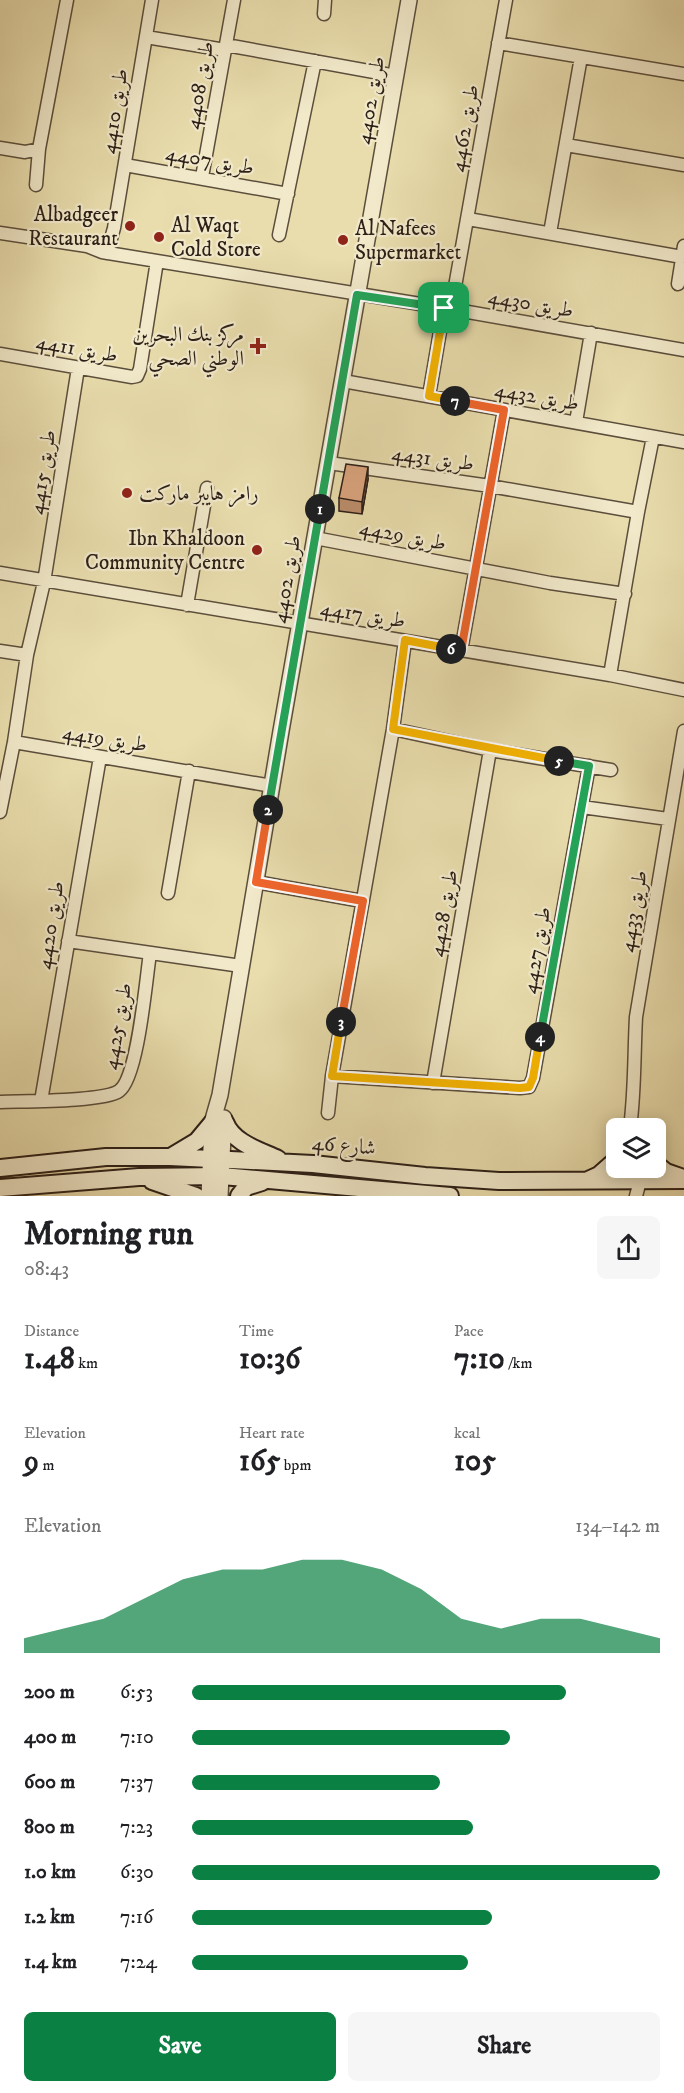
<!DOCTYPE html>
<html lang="en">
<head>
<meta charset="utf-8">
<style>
	:root { --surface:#fff; --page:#f6f6f6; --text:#202124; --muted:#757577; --accent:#0b8043 }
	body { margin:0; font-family:"IM FELL DW Pica",Amiri,serif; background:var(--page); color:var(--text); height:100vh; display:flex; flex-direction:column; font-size:22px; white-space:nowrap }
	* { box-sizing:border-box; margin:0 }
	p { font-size:20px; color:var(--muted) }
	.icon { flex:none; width:33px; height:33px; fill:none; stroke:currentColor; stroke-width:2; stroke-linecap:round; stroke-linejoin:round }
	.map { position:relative; height:1196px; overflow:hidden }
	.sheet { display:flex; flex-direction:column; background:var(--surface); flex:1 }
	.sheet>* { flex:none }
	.controls { position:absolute; left:606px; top:1118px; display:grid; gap:12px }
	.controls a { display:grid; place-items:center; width:60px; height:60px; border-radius:9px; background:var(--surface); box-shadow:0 3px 15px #0003; font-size:30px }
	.pin { position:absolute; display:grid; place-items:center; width:51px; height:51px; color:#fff; margin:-26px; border-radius:12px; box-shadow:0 3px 9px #0006 }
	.km { position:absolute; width:30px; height:30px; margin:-15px; border-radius:50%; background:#222; color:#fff; font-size:16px; line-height:30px; text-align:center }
	.round { display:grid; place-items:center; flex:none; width:63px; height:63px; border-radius:9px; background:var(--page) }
	.overview { display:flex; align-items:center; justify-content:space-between; height:102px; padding:0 24px }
	h1 { font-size:33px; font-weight:700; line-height:45px }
	.metrics { display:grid; grid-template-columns:repeat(3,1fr); gap:9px; height:102px; padding:6px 24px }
	.metrics div { display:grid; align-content:center }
	.metrics b { font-size:30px; font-weight:700 }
	.metrics small { font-size:16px; font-weight:400 }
	.metrics p { font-size:16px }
	.chart { height:168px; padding:12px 24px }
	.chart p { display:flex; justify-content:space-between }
	.chart svg { width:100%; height:108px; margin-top:6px; fill:var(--accent); opacity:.7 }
	.action { display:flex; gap:12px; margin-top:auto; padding:12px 24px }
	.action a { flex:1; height:69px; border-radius:9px; background:var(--accent); color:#fff; font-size:24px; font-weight:700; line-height:69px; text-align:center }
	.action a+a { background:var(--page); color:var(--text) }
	ul { padding:0 24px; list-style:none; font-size:20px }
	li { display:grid; grid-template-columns:96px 72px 1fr; align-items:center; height:45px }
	li i { height:15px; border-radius:8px; background:var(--accent) }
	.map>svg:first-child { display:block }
</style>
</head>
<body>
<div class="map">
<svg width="684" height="1196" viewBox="0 0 684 1196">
	<rect width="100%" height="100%" fill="#e9ddad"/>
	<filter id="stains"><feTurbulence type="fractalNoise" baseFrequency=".00333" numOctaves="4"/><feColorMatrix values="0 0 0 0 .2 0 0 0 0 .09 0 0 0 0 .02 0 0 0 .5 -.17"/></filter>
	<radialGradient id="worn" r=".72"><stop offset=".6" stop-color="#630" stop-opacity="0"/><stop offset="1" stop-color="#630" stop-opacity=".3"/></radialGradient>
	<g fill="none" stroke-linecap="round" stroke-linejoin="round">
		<g stroke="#5b4e3c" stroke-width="15">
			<path id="minor" d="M324,14l1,-14
				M146,37l79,13
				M498,43l186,31
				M226,45l170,31
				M566,145l118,20
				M0,148l25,4 14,-3
				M125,165l163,29
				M202,177l32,-177
				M36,185l3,-36 28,-149
				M468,219l214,38
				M0,233l87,13 15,6 349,57 233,41
				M550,233l31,-176
				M279,235l36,-174
				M107,253l7,-25 38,-228
				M678,284l6,-38
				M451,309l55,-309
				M0,354l132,23 5,-1 3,-7 17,-108
				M343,381l341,61
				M429,396l15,-88
				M576,422l15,-89
				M329,463l161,23 148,26
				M315,538l235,45 75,11
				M0,573l610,102 74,15
				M187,605l20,-117
				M0,651l27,4
				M461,651l43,-241
				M610,675l28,-163 15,-75
				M393,729l97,21 121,20
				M14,742l258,44
				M582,807l86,12
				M0,812l14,-70 13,-87 17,-73 34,-214
				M256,882l106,19
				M168,893l21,-122
				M68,941l173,25
				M332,1076l188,12 9,-1 4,-9 56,-312
				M433,1083l57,-333
				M41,1101l59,-344
				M0,1102c24,-1 103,0 119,-11 19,-13 27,-112 31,-138
				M328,1113l4,-37 61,-347 12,-88
				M630,1128c5,-37 4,-74 6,-111l48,-286
				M636,1196l4,-15v-14"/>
		</g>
		<g stroke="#5b4e3c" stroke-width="18">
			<path id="tertiary" d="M209,1196l3,-73 8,-28 61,-364 128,-731
				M220,1196l4,-78"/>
		</g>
		<g stroke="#2c1f17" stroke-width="20">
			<path id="secondary" d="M225,1122c8,21 34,28 53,37
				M172,1156l25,-15 15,-18
				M656,1164l10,8 17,6
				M0,1168l106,-11h64l143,7 112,12 74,5 185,-1
				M588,1180l11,-5 17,-15
				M152,1181l44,15
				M0,1188l139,-11 83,-1 228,20
				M239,1196l7,-9 16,-5"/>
		</g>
		<use href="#minor" stroke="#f1e9ca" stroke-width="12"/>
		<use href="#tertiary" stroke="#f1e9ca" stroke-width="15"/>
		<use href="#secondary" stroke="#f1e9ca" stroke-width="16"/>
	</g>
	<path fill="#bb8d6c" stroke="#2c1f17" stroke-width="1.5" d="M368,479l-6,35 -23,-3v-13z"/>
	<path fill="#997358" stroke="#2c1f17" stroke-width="1.5" d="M368,467v12l-6,35v-12z"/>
	<path fill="#daa47e" stroke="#2c1f17" stroke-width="1.5" d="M346,464l22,3 -6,35 -23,-4z"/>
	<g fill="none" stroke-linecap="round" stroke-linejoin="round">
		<g stroke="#fff" stroke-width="12">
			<path id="split-1" d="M320,509l37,-214 87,13"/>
		</g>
		<g stroke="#fff" stroke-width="12">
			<path id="split-2" d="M268,810l52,-301"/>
		</g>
		<g stroke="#fff" stroke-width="12">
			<path id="split-3" d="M268,810l-12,72 107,19 -22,121"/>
		</g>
		<g stroke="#fff" stroke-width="12">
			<path id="split-4" d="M341,1022l-9,54 188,12 9,-1 4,-9 7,-41"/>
		</g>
		<g stroke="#fff" stroke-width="12">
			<path id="split-5" d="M540,1037l49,-271 -30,-5"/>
		</g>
		<g stroke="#fff" stroke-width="12">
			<path id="split-6" d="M451,649l-46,-9 -12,89 166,32"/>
		</g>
		<g stroke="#fff" stroke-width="12">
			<path id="split-7" d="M451,649l10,2 43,-241 -49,-9"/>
		</g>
		<g stroke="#fff" stroke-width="12">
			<path id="split-8" d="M444,308l-15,88 26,5"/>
		</g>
		<use href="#split-1" stroke="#22a559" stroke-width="8"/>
		<use href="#split-2" stroke="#22a559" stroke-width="8"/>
		<use href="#split-3" stroke="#f0652b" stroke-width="8"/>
		<use href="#split-4" stroke="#f5b400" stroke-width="8"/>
		<use href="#split-5" stroke="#22a559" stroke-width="8"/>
		<use href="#split-6" stroke="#f5b400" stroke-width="8"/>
		<use href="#split-7" stroke="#f0652b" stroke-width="8"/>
		<use href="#split-8" stroke="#f5b400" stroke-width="8"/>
	</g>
	<g fill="#8f2418" stroke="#f1e9ca" stroke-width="2">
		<circle cx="130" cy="226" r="6"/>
		<circle cx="159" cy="237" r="6"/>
		<circle cx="343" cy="240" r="6"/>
		<path d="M255 337h6v6h6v6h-6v6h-6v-6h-6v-6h6z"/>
		<circle cx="127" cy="493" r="6"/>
		<circle cx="257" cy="550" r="6"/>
	</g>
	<g text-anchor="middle" stroke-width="4.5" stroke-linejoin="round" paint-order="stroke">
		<g font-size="21" fill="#2c1f17" stroke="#f1e9ca">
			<text transform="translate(199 85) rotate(-80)" y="7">طريق 4408</text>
			<text transform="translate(370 100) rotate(-80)" y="7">طريق 4402</text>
			<text transform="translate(114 111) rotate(-81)" y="7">طريق 4410</text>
			<text transform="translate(464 128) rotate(-80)" y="7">طريق 4462</text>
			<text transform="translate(210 160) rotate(10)" y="7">طريق 4407</text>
			<text transform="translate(531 303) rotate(10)" y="7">طريق 4430</text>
			<text transform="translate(77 348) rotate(10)" y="7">طريق 4411</text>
			<text transform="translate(537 396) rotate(10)" y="7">طريق 4432</text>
			<text transform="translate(433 458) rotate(8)" y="7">طريق 4431</text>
			<text transform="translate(42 472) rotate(-81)" y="7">طريق 4415</text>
			<text transform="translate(403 535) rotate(11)" y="7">طريق 4429</text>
			<text transform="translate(286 579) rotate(-80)" y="7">طريق 4402</text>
			<text transform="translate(363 614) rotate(9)" y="7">طريق 4417</text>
			<text transform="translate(105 738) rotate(9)" y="7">طريق 4419</text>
			<text transform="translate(633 911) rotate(-80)" y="7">طريق 4433</text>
			<text transform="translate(443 913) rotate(-80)" y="7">طريق 4428</text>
			<text transform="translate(50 925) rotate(-81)" y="7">طريق 4420</text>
			<text transform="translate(536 950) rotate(-80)" y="7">طريق 4427</text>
			<text transform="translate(117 1026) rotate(-80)" y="7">طريق 4425</text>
			<text transform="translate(344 1145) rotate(5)" y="7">شارع 46</text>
		</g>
		<g font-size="21" fill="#2c1f17" stroke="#f1e9ca" text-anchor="end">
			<text x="118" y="221">Albadgeer<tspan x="118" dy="24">Restaurant</tspan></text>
			<text x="171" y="232" text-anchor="start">Al Waqt<tspan x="171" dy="24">Cold Store</tspan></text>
			<text x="355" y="235" text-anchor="start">Al Nafees<tspan x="355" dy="24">Supermarket</tspan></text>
			<text x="244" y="341">مركز بنك البحرين<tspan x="244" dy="24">الوطني الصحي</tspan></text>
			<text x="139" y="500" text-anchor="start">رامز هايبر ماركت</text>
			<text x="245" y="545">Ibn Khaldoon<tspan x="245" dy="24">Community Centre</tspan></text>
		</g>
	</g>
	<rect width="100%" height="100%" filter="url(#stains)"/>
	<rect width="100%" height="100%" fill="url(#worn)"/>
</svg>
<div class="controls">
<a><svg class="icon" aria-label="layers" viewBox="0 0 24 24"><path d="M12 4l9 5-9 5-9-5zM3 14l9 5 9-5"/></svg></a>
</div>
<div class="pin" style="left:444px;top:308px;background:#1e9e55"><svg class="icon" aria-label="arrive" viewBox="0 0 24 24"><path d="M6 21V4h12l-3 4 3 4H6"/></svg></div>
<b class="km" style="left:320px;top:509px">1</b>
<b class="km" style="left:268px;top:810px">2</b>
<b class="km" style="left:341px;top:1022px">3</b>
<b class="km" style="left:540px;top:1037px">4</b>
<b class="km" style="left:559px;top:761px">5</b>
<b class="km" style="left:451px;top:649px">6</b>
<b class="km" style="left:455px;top:401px">7</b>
</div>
<section class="sheet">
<div class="overview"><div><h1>Morning run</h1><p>08:43</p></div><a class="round"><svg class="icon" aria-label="share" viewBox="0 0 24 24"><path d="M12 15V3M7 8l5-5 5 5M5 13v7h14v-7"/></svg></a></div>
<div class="metrics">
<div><p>Distance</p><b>1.48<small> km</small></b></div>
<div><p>Time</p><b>10:36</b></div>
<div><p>Pace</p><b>7:10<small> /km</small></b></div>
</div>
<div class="metrics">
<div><p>Elevation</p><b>9<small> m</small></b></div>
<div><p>Heart rate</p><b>165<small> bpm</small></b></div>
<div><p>kcal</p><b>105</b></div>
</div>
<div class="chart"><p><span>Elevation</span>134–142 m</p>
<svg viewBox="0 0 160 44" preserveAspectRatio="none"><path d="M0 44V38L10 34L20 30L30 22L40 14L50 10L60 10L70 6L80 6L90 10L100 18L110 30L120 34L130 30L140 30L150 34L160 38V44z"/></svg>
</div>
<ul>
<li><b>200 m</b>6:53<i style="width:80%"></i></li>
<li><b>400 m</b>7:10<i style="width:68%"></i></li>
<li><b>600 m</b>7:37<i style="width:53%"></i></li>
<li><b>800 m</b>7:23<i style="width:60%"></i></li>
<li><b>1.0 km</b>6:30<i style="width:100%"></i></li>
<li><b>1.2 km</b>7:16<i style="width:64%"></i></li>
<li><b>1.4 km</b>7:24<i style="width:59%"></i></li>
</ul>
<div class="action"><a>Save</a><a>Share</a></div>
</section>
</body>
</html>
